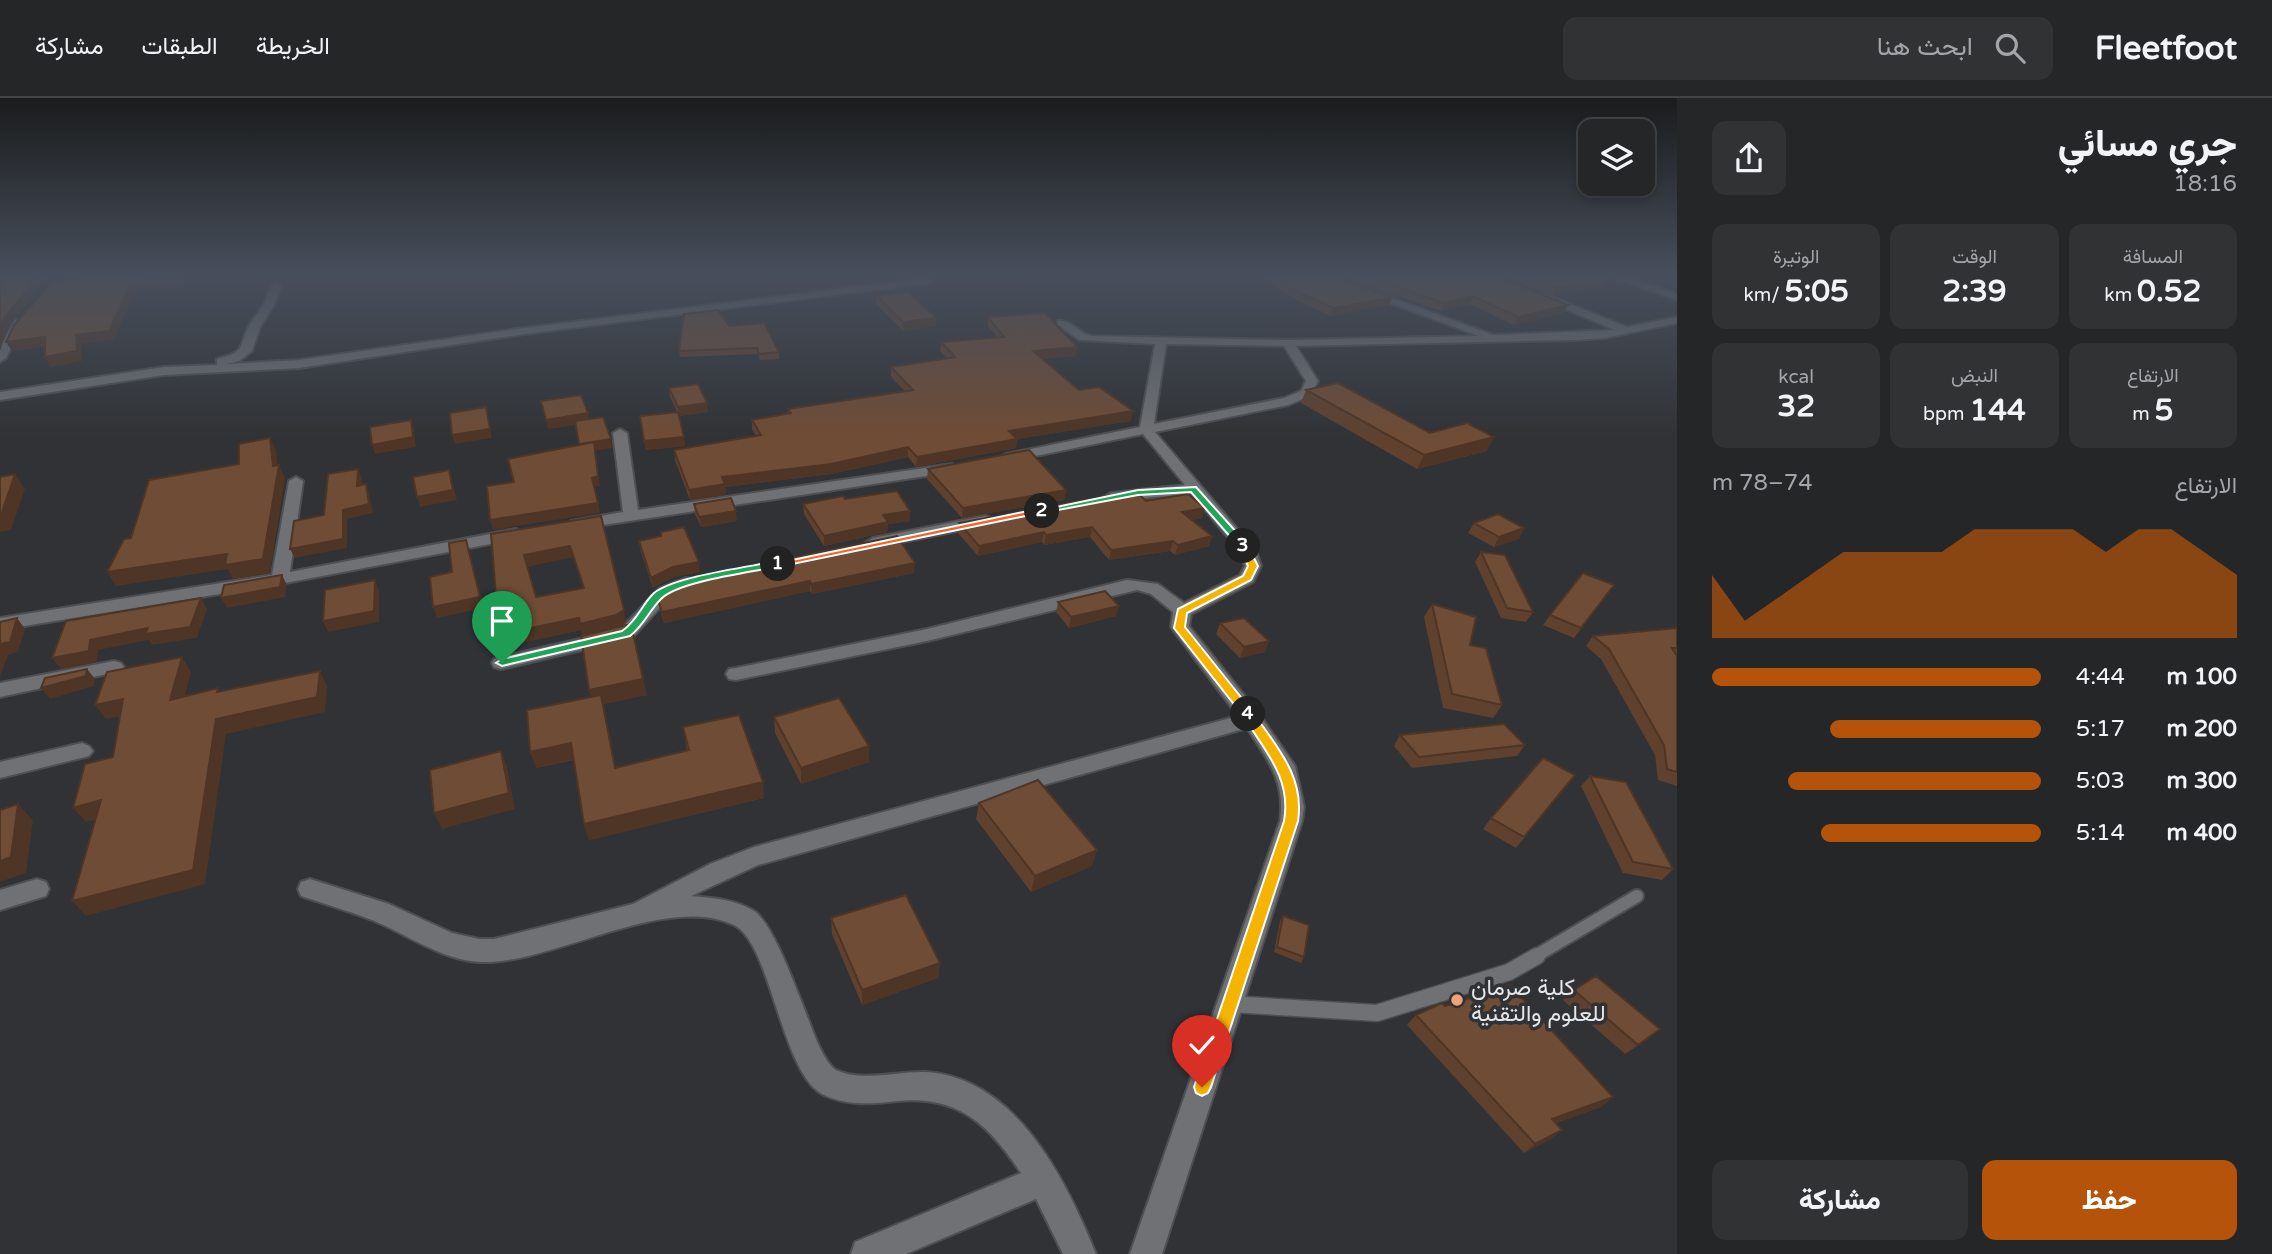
<!DOCTYPE html>
<html lang="ar">
<head>
<meta charset="utf-8">
<style>
	:root { --surface:#242628; --page:#303234; --text:#f1f3f6; --muted:#a3a5a8; --line:#414345; --accent:#b45309 }
	body { margin:0; font-family:"Varela Round",Vazirmatn,sans-serif; background:var(--page); color:var(--text); direction:rtl; height:100vh; display:flex; flex-direction:column; font-size:26px; white-space:nowrap }
	* { box-sizing:border-box; margin:0 }
	p { font-size:23px; color:var(--muted) }
	.icon { flex:none; width:38px; height:38px; fill:none; stroke:currentColor; stroke-width:2; stroke-linecap:round; stroke-linejoin:round }
	.map { position:relative; flex:1; overflow:hidden; direction:ltr }
	.sheet { display:flex; flex-direction:column; background:var(--surface); width:595px }
	.sheet>* { flex:none }
	.buttons { position:absolute; left:1578px; top:21px; display:grid; gap:14px }
	.buttons a { display:grid; place-items:center; width:77px; height:77px; border-radius:14px; background:var(--surface); box-shadow:0 4px 10px #0003,0 0 0 2px var(--line); font-size:35px }
	.pin { position:absolute; display:grid; place-items:center; width:60px; height:60px; color:#fff; margin:-72px -30px; border-radius:50% 50% 50% 0; rotate:-45deg; box-shadow:0 0 7px #0007 }
	.pin .icon { rotate:45deg }
	.km { position:absolute; width:35px; height:35px; margin:-18px; border-radius:50%; background:#222; color:#fff; font-size:19px; line-height:35px; text-align:center }
	.round { display:grid; place-items:center; flex:none; width:74px; height:74px; border-radius:14px; background:var(--page) }
	.headline { display:flex; align-items:center; justify-content:space-between; height:119px; padding:0 35px }
	h1 { font-size:38px; font-weight:800; line-height:52px }
	.figures { display:grid; grid-template-columns:repeat(3,1fr); gap:10px; height:119px; padding:7px 35px }
	.figures div { display:grid; align-content:center; border-radius:14px; background:var(--page); text-align:center }
	.figures b { font-size:30px; font-weight:800 }
	.figures small { font-size:19px; font-weight:400 }
	.figures p { font-size:19px }
	.chart { height:196px; padding:14px 35px }
	.chart p { display:flex; justify-content:space-between }
	.chart svg { width:100%; height:126px; margin-top:7px; fill:var(--accent); opacity:.7 }
	.cta { display:flex; gap:14px; margin-top:auto; padding:14px 35px }
	.cta a { flex:1; height:80px; border-radius:14px; background:var(--accent); color:#fff; font-size:28px; font-weight:800; line-height:80px; text-align:center }
	.cta a+a { background:var(--page); color:var(--text) }
	ul { padding:0 35px; list-style:none; font-size:23px }
	li { display:grid; grid-template-columns:112px 84px 1fr; align-items:center; height:52px }
	li i { height:18px; border-radius:9px; background:var(--accent) }
	header { display:flex; align-items:center; gap:42px; box-sizing:border-box; height:98px; padding:0 35px; background:var(--surface); border-bottom:2px solid var(--line) }
	header strong { font-size:33px }
	nav { display:flex; gap:38px; margin-inline-start:auto; font-size:24px }
	.search { width:490px; height:63px; background:var(--page); display:flex; align-items:center; gap:18px; box-sizing:border-box; padding:0 24px; border-radius:14px; color:var(--muted); font-size:26px }
	main { display:flex; flex:1; min-height:0 }
	.map>svg:first-child { display:block }
</style>
</head>
<body>
<header>
<strong>Fleetfoot</strong>
<div class="search"><svg class="icon" aria-label="search" viewBox="0 0 24 24"><circle cx="10" cy="10" r="6"/><path d="M15 15l6 6"/></svg>ابحث هنا</div>
<nav><a>الخريطة</a><a>الطبقات</a><a>مشاركة</a></nav>
</header>
<main>
<section class="sheet">
<div class="headline"><div><h1>جري مسائي</h1><p>18:16</p></div><a class="round"><svg class="icon" aria-label="share" viewBox="0 0 24 24"><path d="M12 15V3M7 8l5-5 5 5M5 13v7h14v-7"/></svg></a></div>
<div class="figures">
<div><p>المسافة</p><b>0.52<small> km</small></b></div>
<div><p>الوقت</p><b>2:39</b></div>
<div><p>الوتيرة</p><b>5:05<small> /km</small></b></div>
</div>
<div class="figures">
<div><p>الارتفاع</p><b>5<small> m</small></b></div>
<div><p>النبض</p><b>144<small> bpm</small></b></div>
<div><p>kcal</p><b>32</b></div>
</div>
<div class="chart"><p><span>الارتفاع</span>74–78 m</p>
<svg viewBox="0 0 160 44" preserveAspectRatio="none"><path d="M0 44V22L10 38L20 30L30 22L40 14L50 14L60 14L70 14L80 6L90 6L100 6L110 6L120 14L130 6L140 6L150 14L160 22V44z"/></svg>
</div>
<ul>
<li><b>100 m</b>4:44<i style="width:100%"></i></li>
<li><b>200 m</b>5:17<i style="width:64%"></i></li>
<li><b>300 m</b>5:03<i style="width:77%"></i></li>
<li><b>400 m</b>5:14<i style="width:67%"></i></li>
</ul>
<div class="cta"><a>حفظ</a><a>مشاركة</a></div>
</section>
<div class="map">
<svg width="1677" height="1156" viewBox="0 0 1677 1156">
	<rect width="100%" height="100%" fill="#303235"/>
	<g fill="none" stroke-linecap="round" stroke-linejoin="round">
		<g stroke="#4d4f52" stroke-width="16">
			<path id="service-far1" d="M1534,859l103,-61"/>
		</g>
		<g stroke="#4d4f52" stroke-width="19">
			<path id="service" d="M1230,906l147,9 132,-41 28,-16"/>
		</g>
		<g stroke="#4d4f52" stroke-width="4">
			<path id="minor" d="M16,179h33l-49,8v-6z
				M1320,179h15l158,58 122,-5 -74,-31v-4l4,-1 82,33 50,-10v6l-72,15 -31,2 -278,6 22,35 -8,15 -22,9 -133,27 101,119 5,15 -8,16 -62,32 -2,12 70,88 36,52 9,41 -2,14 -140,433h-32l150,-433c6,-40 -13,-62 -33,-93l-489,137 -67,31c21,2 44,3 63,15 20,13 45,86 55,110 6,16 13,36 25,48 26,14 63,2 91,3 91,5 141,108 171,182h-33l-27,-55 -130,55h-55l4,-12 166,-69c-32,-48 -62,-78 -124,-72 -25,3 -49,5 -73,-6 -43,-20 -52,-151 -90,-170 -69,-33 -182,40 -254,37 -39,-2 -73,-28 -108,-42 -23,-9 -47,-16 -71,-24l-3,-7 3,-7 9,-3 79,25 63,29 27,6h15l139,-35 77,-40 44,-17 484,-131 -67,-89 2,-15 -22,-18 -14,-4 -210,51 -191,39 -7,-1 -3,-5 3,-5 7,-1 191,-39 200,-49 31,4 26,19 56,-28 5,-9 -5,-14 -48,-58 -86,7 -3,-3 8,-5 74,-8 -42,-51 -137,28 -7,-4 7,-4 134,-27 15,-83 -75,-4 -22,-15v-4c13,-2 20,12 33,15l197,4 191,-4zM1166,246l118,2 22,35 -5,10 -17,7 -130,26z
				M1611,179h16l50,17v6z
				M926,180l5,3 -1,2 -406,51 -225,34 -135,7 -164,25v-8l164,-25 53,-2v-6c30,-8 20,-10 32,-33 5,-9 12,-16 16,-24 3,-8 4,-15 11,-19l5,3 -7,19 -14,22 -8,24 -13,10 -12,3 72,-4 225,-32z
				M15,222l9,2 -18,36 -6,4v-15z
				M620,331l7,4 11,77 314,-46 7,4 -7,4 -375,57 -6,-2 -2,-3 2,-3 52,-9 -10,-79z
				M296,379l7,4 -13,91 226,-43 8,5 -8,5 -236,45 -280,46v-12l272,-43 17,-94z
				M985,418l6,2 2,3 -2,3 -118,24 -8,-5 8,-5z
				M686,480l6,1 3,4 -30,19 -33,36 -131,31 -7,-2 -2,-4 2,-4 7,-2 119,-27 40,-42z
				M114,563l7,2 3,4 -3,4 -121,26v-14z
				M82,645l7,3 4,5 -4,5 -89,22v-16z
				M37,781l9,3 3,7 -3,7 -46,14v-20z"/>
		</g>
		<use href="#service-far1" stroke="#6f7174" stroke-width="12"/>
		<use href="#service" stroke="#6f7174" stroke-width="16"/>
		<use href="#minor" fill="#6f7174" fill-rule="evenodd"/>
	</g>
	<path fill="#5f412e" fill-rule="evenodd" d="M1259,179h77l56,21 -3,7 -59,11 -33,-16z
		M1343,179h156l65,36 -50,12 -44,-21 -29,7z
		M1505,179h96l3,10 -51,9z
		M877,198l59,22v8l-33,5 -27,-27z
		M988,219l89,30 -1,9 -34,3 37,31 52,31 -114,18 -1,9 -100,19 -8,-10 -77,17 -106,13 1,8 -36,5 -15,-40 -1,-10 82,-14 -4,-7v-9l36,-6v-5l117,-18 -14,-14v-10l56,-9 -7,-7 1,-9 56,-5 -9,-11z
		M729,228l50,26v7l-19,1 -2,-6 -78,3 -1,-6z
		M669,290l39,24 -29,4 6,30 -39,4 -6,-34 37,-4 -7,-15z
		M1306,292l124,43 57,18 -70,18 -116,-66z
		M928,371l138,21 -2,10 -102,18 -35,-39z
		M845,401l65,22 -22,3 -1,8 -63,14 -20,-32 -1,-10z
		M1146,403l59,7 -3,10 -10,2 20,16 -3,10 -34,9 -5,-4 -61,9 -19,-23 -46,8 -2,-3 -64,14 -20,-23 1,-10z
		M694,406l43,17 -36,6 -6,-13z
		M601,418l25,106 -6,5 27,68 -44,9 12,64 72,-17 -4,-24 81,71 -175,42 -5,-16 -10,-64 -38,8 55,-71 -8,-61 -2,-6 -65,14 -4,-12 -4,-27 -8,2 -4,-12 -5,-61zM573,459l10,31 -47,9 -9,-31z
		M1474,425l50,5 -5,11 -25,8 -26,-14z
		M661,438l39,36 -26,5 -21,11 -12,-36 -2,-11z
		M1481,454l52,60 -7,10 -25,-4 -26,-56z
		M914,475l-102,21 -2,-3 -146,32 -4,-13 -2,-10 6,-9z
		M1614,487l-40,53 -31,-13 7,-10z
		M1058,504l61,4 -3,10 -47,12 -13,-16z
		M1432,506l38,41 32,60 -9,13 -50,-10 -19,-91z
		M1220,525l49,18 -4,11 -25,6 -24,-24z
		M1677,530v158l-19,-6 -3,-25 -54,-96 -15,-13 7,-10z
		M774,619l95,45 -68,22 -26,-51z
		M1400,637l125,10 -8,11 -105,12 -18,-22z
		M1575,677l-59,73 -33,-19 8,-11z
		M1590,678l83,93 -11,11 -39,-7 -42,-87z
		M979,705l113,63 -61,26 -55,-73z
		M1283,818l21,41 -3,6 -27,-11 6,-31z
		M831,820l109,45 -2,15 -76,27 -30,-71z
		M1574,892l74,49 -23,15 -62,-54z
		M1445,908l168,91 -12,10 -45,16 -5,16 -27,14 -117,-128 9,-10z"/>
	<path fill="#4e3525" d="M34,179h4l3,4 -7,9 2,3 -27,32 -9,26v-21l4,-12z
		M162,179h22l-1,7 -47,5 -22,51 -33,4 1,17 -32,6 -5,-10 31,-22 56,-54z
		M1608,181l-4,8 -51,9 4,-8z
		M1473,198l-3,8 -29,7 3,-8z
		M1392,200l-3,7 -59,11 3,-8z
		M1568,207l-4,8 -50,12 4,-8z
		M936,220v8l-33,5v-9z
		M45,239l5,9 -38,5 -6,-9z
		M1077,249l-1,9 -45,4 2,-9z
		M707,305l1,9 -29,4 -1,-9z
		M486,309l6,31 -37,6 -3,-9z
		M1133,313l-2,10 -114,18 -1,9 -100,19 1,-10 92,-26z
		M588,315l2,10 -42,6 -2,-9z
		M411,322l3,9 2,18 -41,7 -3,-9z
		M684,339l1,9 -39,4 -2,-9z
		M1494,339l-7,14 -70,18 7,-14z
		M270,340l6,12 2,20 1,-5 6,13 -15,95 -37,6 -5,-10 -112,17 -9,-14 120,-18 46,-88z
		M611,341l1,9 -17,3 5,35 -6,1 -2,-9 -11,-25 -2,-9z
		M908,349v10l-77,17 -106,13 1,8 -36,5 -1,-10 33,-13z
		M358,371l4,9 -1,17 -4,-9z
		M449,372l8,30 -37,7 -3,-10z
		M15,376l10,15 -14,41 -11,2v-17z
		M366,386l3,9 4,20 -26,6v29l-52,10 -5,-9 53,-39z
		M1066,392l-2,10 -102,18 1,-10z
		M598,405l2,10 -107,17 -3,-10z
		M1205,410l-3,10 -23,4 3,-10z
		M736,413l1,10 -36,6 -2,-10z
		M910,413v10l-22,3 -1,8 -63,14v-10l59,-21z
		M1092,429l-2,10 -46,8 2,-10z
		M1524,430l-5,11 -25,8 5,-10z
		M1044,434l-2,10 -64,14 1,-10z
		M1212,438l-3,10 -34,9 3,-10z
		M466,442l18,68 -47,10 -4,-11 47,-10z
		M1173,443l-3,10 -61,9 2,-10z
		M570,448l3,11 -46,10 -3,-12z
		M699,464l1,10 -26,5 -21,11 -2,-10 22,-11z
		M915,465l-1,10 -102,21 -1,-10z
		M282,477l5,10 -2,12 -58,11 -6,-10z
		M375,482l4,10v32l-51,10 -5,-11z
		M810,483v10l-146,32 -2,-11z
		M506,495l4,12 -10,2 -4,-12z
		M201,500l6,11 -10,29 -45,7 -3,-5 -51,10 -1,12 -36,7 -9,-11 38,-18z
		M1119,508l-3,10 -47,12 2,-11z
		M624,512l2,12 -7,6 -36,8 -2,-6 -65,14 -4,-12z
		M17,520l8,11 -7,23 -10,3 -8,22v-33z
		M1269,543l-4,11 -25,6 4,-11z
		M182,559l9,15 -11,43 -10,-15z
		M87,571l8,10 -1,7 -44,13 -9,-11z
		M320,573l7,15 -2,26 -99,22 -21,150 -119,32 -14,-15 144,-182z
		M643,581l4,16 -44,9 15,80 -25,-79 -4,-15z
		M123,601l11,15 -28,5 -11,-14z
		M571,645l5,16 -40,9 -6,-16z
		M869,648v16l-68,22v-16z
		M501,653l6,16 8,42 -73,20 -8,-16z
		M763,684l1,16 -175,42 -5,-16z
		M101,702l12,15 -27,7 -13,-14z
		M18,706l15,16 -7,53 -26,9v-21z
		M1097,752l-5,16 -61,26 4,-16z
		M940,865l-2,15 -76,27v-15z
		M1660,931l-12,10 -23,15 13,-9z
		M1613,999l-12,10 -60,21 11,-9z
		M1562,1032l-11,9 -27,14 11,-9z"/>
	<path fill="#6f4c35" stroke="#4e3525" stroke-width="2" fill-rule="evenodd" d="M16,179h18l-6,9h3l-27,32 -4,12v-50z
		M90,179h72l-30,4 -23,50 -33,4 1,16 -32,6v-20l-39,5 8,-17 38,-43z
		M1274,179h62l56,21 -59,10 -34,-16z
		M1368,179h131l69,28 -50,12 -45,-21 -29,7z
		M1528,179h73l7,2 -51,9z
		M908,194l28,26 -33,4 -26,-26z
		M718,212l11,16 35,-3 15,29 -20,2 -2,-6 -78,3 5,-37z
		M1045,215l32,34 -44,4 46,39 20,-3 34,24 -124,20 8,8 -100,18 -9,-10 -77,17 -109,13 3,7 -36,6 -15,-40 87,-15 -9,-15 39,-7 -3,-4 125,-19 -22,-23 64,-10 -14,-15 63,-5 -16,-20z
		M1338,285l92,50 37,-10 27,14 -70,18 -118,-65z
		M698,286l9,19 -29,4 -9,-19z
		M581,297l7,18 -42,7 -5,-19z
		M486,309l4,22 -38,6 -2,-22z
		M678,314l6,25 -40,4 -4,-25z
		M603,319l8,22 -32,5 -4,-23z
		M411,322l2,17 -41,8 -2,-18z
		M270,340l3,28 6,-1 -16,94 -38,6 2,-11 -120,18 17,-33 7,-1 18,-58 90,-16v-20z
		M594,344l4,34 -6,2 6,25 -108,17 -3,-34 27,-4 -6,-23z
		M1029,352l37,40 -103,18 -35,-39z
		M358,371l-1,17 9,-2 3,20 -26,6v29l-53,10 4,-28 30,-6 4,-41z
		M449,372l4,20 -36,7 -4,-20z
		M15,376l-14,41h-1v-38z
		M897,393l13,20 -27,4 5,7 -64,14 -21,-32 40,-8 2,3z
		M1135,393l11,10 42,-7 17,14 -23,4 30,24 -34,9 -5,-4 -62,9 -19,-23 -46,8 -2,-3 -65,14 -20,-23z
		M731,400l5,13 -37,6 -5,-13z
		M1498,416l26,14 -25,9 -25,-14z
		M601,418l23,94 -8,5 -36,9 -1,-6 -67,14 -6,-39 -10,2 -5,-61zM570,448l14,42 -48,9 -12,-42z
		M684,429l15,35 -26,5 -22,11 -12,-37 22,-5v-4z
		M897,438l18,27 -104,21 -1,-3 -148,31 -4,-12 6,-9 21,-11z
		M466,442l14,57 -47,10 -3,-30 22,-5 -3,-29z
		M1481,454l24,3 28,57 -26,-4z
		M1583,475l31,12 -33,43 -31,-13z
		M282,477l-2,12 -59,11 3,-13z
		M375,482l-1,31 -51,10 2,-31z
		M1105,493l14,15 -48,11 -13,-15z
		M201,500l-11,29 -45,7 3,-6 -58,12 -1,11 -37,7 14,-37z
		M1432,506l44,13 -6,28 16,3 16,57 -50,-11z
		M17,520l-7,24 -10,2v-22z
		M1244,520l25,23 -25,6 -24,-24z
		M631,526l12,55 -54,11 -8,-54z
		M1677,530v20h-5l5,8v116l-10,-3 -3,-24 -55,-96 -16,-13z
		M182,559l-12,43 48,-12 -1,4 103,-21 -3,26 -101,22 -23,151 -121,31 29,-101 -28,8 12,-44 28,-7 10,-58 -28,6 12,-33z
		M87,571l-1,7 -45,12 4,-10z
		M601,597l14,73 74,-18 -6,-23 56,-12 24,67 -179,42 -13,-81 -41,9 -3,-42z
		M839,600l30,48 -68,22 -27,-51z
		M1504,626l21,21 -106,12 -19,-22z
		M501,653l8,42 -75,20 -4,-43z
		M1543,660l32,17 -51,62 -33,-19z
		M1590,678l36,6 47,87 -40,-7z
		M1038,682l59,70 -62,26 -56,-73z
		M18,706l-7,53 -11,4v-51z
		M906,797l34,68 -78,27 -31,-72z
		M1283,818l26,9 -5,32 -27,-10z
		M1596,878l64,53 -22,16 -64,-55z
		M1510,887l103,112 -61,22 10,11 -27,14 -119,-129 26,-12 3,3z"/>
	<linearGradient id="sky" x2="0" y2="1"><stop stop-color="#1a1c1d"/><stop offset="0.52" stop-color="#484f5c"/><stop offset="1" stop-color="#484f5c" stop-opacity="0"/></linearGradient>
	<rect width="1677" height="341" fill="url(#sky)"/>
	<path fill="#22a559" stroke="#fff" stroke-width="2" d="M778,463h3v5c-27,6 -103,15 -120,33 -12,12 -17,26 -31,37l-128,30 -6,-3 6,-4 120,-28c16,-11 20,-27 32,-38 21,-17 95,-26 124,-32z"/>
	<path fill="#f0652b" stroke="#fff" stroke-width="2" d="M1042,410l4,3 -1,1 -267,55 -5,-3z"/>
	<path fill="#22a559" stroke="#fff" stroke-width="2" d="M1196,389l51,57v4h-7l-49,-56 -53,3 -96,18 -5,-2 101,-21z"/>
	<path fill="#f5b400" stroke="#fff" stroke-width="2" d="M1243,445l5,3 10,20 -7,14 -64,33 -2,14 67,84 2,3 -6,4 -4,-1 -70,-89 4,-19 65,-33 5,-10 -9,-20z"/>
	<path fill="#f5b400" stroke="#fff" stroke-width="2" d="M1248,612l4,1c24,35 53,65 46,110l-87,266 -3,6 -6,3 -6,-3 -2,-6 90,-266c8,-44 -21,-72 -42,-107z"/>
	<circle fill="#efa377" stroke="#303235" stroke-width="2.5" cx="1457" cy="902" r="7"/>
	<g text-anchor="middle" stroke-width="7" stroke-linejoin="round" paint-order="stroke">
		<g font-size="23" fill="#e5e6e8" stroke="#303235" text-anchor="start">
			<text x="1471" y="897">كلية صرمان<tspan x="1471" dy="26">للعلوم والتقنية</tspan></text>
		</g>
	</g>
</svg>
<div class="buttons">
<a><svg class="icon" aria-label="layers" viewBox="0 0 24 24"><path d="M12 4l9 5-9 5-9-5zM3 14l9 5 9-5"/></svg></a>
</div>
<div class="pin" style="left:502px;top:565px;background:#1e9e55"><svg class="icon" aria-label="arrive" viewBox="0 0 24 24"><path d="M6 21V4h12l-3 4 3 4H6"/></svg></div>
<div class="pin" style="left:1202px;top:989px;background:#d93025"><svg class="icon" aria-label="check" viewBox="0 0 24 24"><path d="M5 12l5 5 9-10"/></svg></div>
<b class="km" style="left:778px;top:466px">1</b>
<b class="km" style="left:1042px;top:413px">2</b>
<b class="km" style="left:1243px;top:448px">3</b>
<b class="km" style="left:1248px;top:616px">4</b>
</div>
</main>
</body>
</html>
